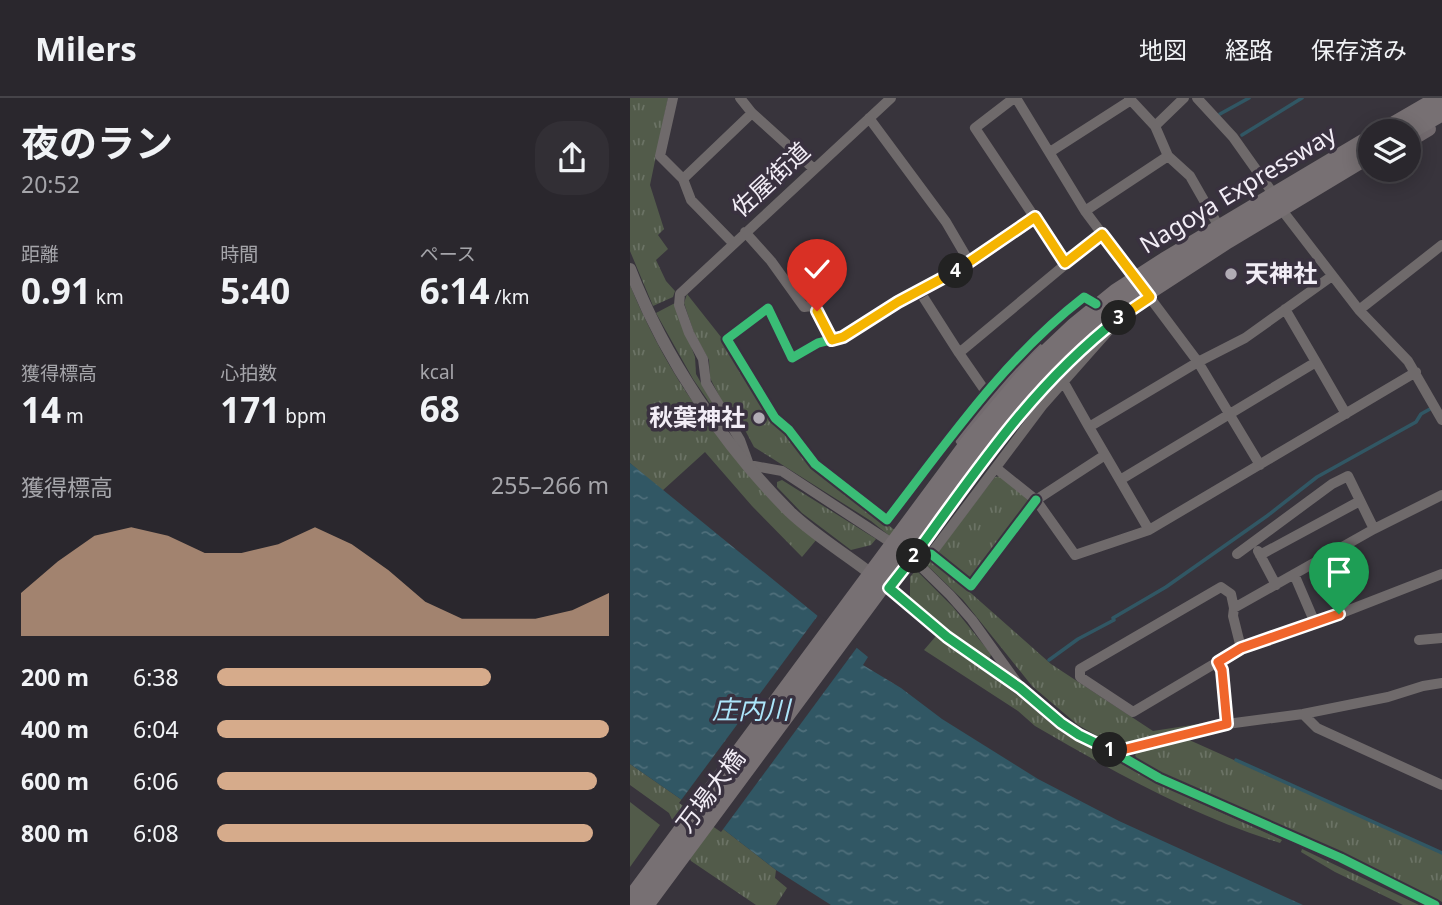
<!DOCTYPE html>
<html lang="ja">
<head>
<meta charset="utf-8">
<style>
	:root { --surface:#2a272d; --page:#322f35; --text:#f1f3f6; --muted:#a5a5aa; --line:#464449; --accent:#d6ab8b }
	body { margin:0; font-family:"Noto Sans","Noto Sans JP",sans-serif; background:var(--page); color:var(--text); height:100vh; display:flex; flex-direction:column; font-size:26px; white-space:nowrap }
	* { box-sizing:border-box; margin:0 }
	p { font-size:23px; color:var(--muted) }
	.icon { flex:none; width:38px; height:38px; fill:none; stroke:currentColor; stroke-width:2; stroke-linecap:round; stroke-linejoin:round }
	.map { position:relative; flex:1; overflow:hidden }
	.details { display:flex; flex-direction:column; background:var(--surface); width:630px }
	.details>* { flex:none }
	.controls { position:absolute; left:728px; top:21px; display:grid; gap:14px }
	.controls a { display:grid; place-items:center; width:63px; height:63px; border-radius:50%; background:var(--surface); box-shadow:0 4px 18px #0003,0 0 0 2px var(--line); font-size:35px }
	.pin { position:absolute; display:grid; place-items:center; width:60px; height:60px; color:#fff; margin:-72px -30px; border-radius:50% 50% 50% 0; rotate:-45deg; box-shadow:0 0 7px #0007 }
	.pin .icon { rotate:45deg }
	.km { position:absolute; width:35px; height:35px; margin:-18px; border-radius:50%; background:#222; color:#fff; font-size:19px; line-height:35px; text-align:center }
	.round { display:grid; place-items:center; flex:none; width:74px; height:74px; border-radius:28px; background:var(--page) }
	.headline { display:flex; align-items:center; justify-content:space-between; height:119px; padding:0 21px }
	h1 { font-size:38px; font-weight:700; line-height:52px }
	.figures { display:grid; grid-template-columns:repeat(3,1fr); gap:10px; height:119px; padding:7px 21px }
	.figures div { display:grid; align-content:center }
	.figures b { font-size:35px; font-weight:700 }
	.figures small { font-size:19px; font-weight:400 }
	.figures p { font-size:19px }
	.chart { height:196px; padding:14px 21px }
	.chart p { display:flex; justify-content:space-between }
	.chart svg { width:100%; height:126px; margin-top:7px; fill:var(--accent); opacity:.7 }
	ul { padding:0 21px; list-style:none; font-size:23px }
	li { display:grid; grid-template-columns:112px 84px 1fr; align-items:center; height:52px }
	li i { height:18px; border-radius:9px; background:var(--accent) }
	header { display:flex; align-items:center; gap:42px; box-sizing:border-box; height:98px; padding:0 35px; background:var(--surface); border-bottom:2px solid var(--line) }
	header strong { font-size:33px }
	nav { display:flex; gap:38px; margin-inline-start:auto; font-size:24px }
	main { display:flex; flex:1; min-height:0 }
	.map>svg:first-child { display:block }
</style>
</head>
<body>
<header>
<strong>Milers</strong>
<nav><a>地図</a><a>経路</a><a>保存済み</a></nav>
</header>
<main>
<section class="details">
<div class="headline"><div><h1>夜のラン</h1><p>20:52</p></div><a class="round"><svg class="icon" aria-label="share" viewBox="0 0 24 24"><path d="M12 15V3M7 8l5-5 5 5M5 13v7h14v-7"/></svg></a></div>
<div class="figures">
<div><p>距離</p><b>0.91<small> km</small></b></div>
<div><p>時間</p><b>5:40</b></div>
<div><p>ペース</p><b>6:14<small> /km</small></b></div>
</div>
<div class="figures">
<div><p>獲得標高</p><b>14<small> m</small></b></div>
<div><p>心拍数</p><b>171<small> bpm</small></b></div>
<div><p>kcal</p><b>68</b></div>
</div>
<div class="chart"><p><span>獲得標高</span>255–266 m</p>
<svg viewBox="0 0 160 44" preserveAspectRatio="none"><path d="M0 44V29L10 18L20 9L30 6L40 9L50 15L60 15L70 12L80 6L90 12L100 21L110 32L120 38L130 38L140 38L150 35L160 29V44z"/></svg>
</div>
<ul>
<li><b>200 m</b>6:38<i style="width:70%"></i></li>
<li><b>400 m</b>6:04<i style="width:100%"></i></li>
<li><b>600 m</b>6:06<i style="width:97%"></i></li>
<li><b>800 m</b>6:08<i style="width:96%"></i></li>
</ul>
</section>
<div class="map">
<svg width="812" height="807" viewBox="0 0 812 807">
	<defs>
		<pattern id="grass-tufts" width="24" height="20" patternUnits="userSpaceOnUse" patternTransform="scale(1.75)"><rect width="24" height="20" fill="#525b4a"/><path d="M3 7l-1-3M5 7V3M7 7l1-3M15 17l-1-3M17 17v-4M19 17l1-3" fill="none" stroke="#6b7365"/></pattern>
		<pattern id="water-ripples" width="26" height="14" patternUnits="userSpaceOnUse" patternTransform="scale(1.75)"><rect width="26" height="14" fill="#315764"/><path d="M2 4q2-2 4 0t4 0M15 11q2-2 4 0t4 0" fill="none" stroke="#4f6f7b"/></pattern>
	</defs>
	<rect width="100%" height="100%" fill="#38343c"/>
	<path fill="url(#grass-tufts)" d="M0,0h38l-18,87 14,44 -6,6 10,14 -12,11 10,21 9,10 -2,6 -20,9 -23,-55z
		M0,187c18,44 47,99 77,135 35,42 74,80 110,119l-15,18 -50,-51 -47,-54 -43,39 -32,-28z
		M57,196l34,43 51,83 15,13 25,34 118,90 121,107 102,67 58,-9 -17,7 -79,17 -37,-21 -46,-39 -69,-86 -32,-31 -60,-48 -117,-74 -9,-17 -14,-11 -21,-41 -1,-18 -15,-27 -10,-30z
		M45,205l20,54 1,17 28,50 -31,-45 -37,-66z
		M370,378l29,23 1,5 -56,74 -7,1 -28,-22 -2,-5 58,-75z
		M152,382l94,59 -5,6 -20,5 -49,-37 -25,-26v-5z
		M286,472l37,37 38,47 -1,4 -4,2 -33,-26 -43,-37v-20z
		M306,538l85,62 34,29 103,57 124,56 -2,3c-87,-27 -166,-71 -245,-117l-17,-15 -94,-61z
		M557,641l255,114v49l-73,-36 -211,-94 -21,-12 -2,-5 6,-5z
		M0,666l88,61 58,45 -1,8 12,10 -11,17h-20l-65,-44 -22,-48 -39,-28z
		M672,751l117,56h-16l-68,-33 -34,-20z"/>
	<path fill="#525b4a" d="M0,704l30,23 -30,42z"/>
	<path fill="url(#water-ripples)" d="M0,365l238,194 -5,8 38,23 41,31 96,60 81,42 184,84h-472l-55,-35 -58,-45 -88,-61z"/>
	<path fill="#38343c" d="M189,516l39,32 -137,186 -42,-29z"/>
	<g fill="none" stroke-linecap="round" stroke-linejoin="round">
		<path stroke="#315764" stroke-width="3.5" d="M590,16l29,-16
			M612,37l60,-37
			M419,562l29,-21 36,-19 -1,-2 53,-31 101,-71 50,-39 99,-55 5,-8 9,-5
			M606,662l206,93"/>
		<path stroke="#6f6a6b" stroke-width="10" d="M43,0l-13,58 23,23 69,-66
			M110,0l12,15 62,56
			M261,0l-211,196 -1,11 10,28 14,26 3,24 34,57 9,25 33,6 125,82 43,42 22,25 46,64
			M384,0l-39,30 90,135
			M386,0l69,113 113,151 62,103
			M499,0l26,28 13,30 22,20 28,49
			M567,0l36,39 39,55
			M239,20l77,104 24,41
			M525,28l29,-28
			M420,54l81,-52
			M53,81l8,21 42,43
			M455,113l83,-55
			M655,116l74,96 49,51 34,59
			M405,119l-65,46 -50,29 -22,10 -55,35 -25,6 -26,15 -24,-50 -41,31 48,79 14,12 26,34 72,56c61,-79 117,-161 197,-223l12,7
			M115,134l26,29 33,46 7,-1 6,5 15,29
			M290,194l39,61 143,-119
			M655,211l31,53
			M729,212l83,-65
			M329,255l27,39
			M433,283l26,46
			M366,370l40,32 39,55 74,-25 267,-158
			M490,382l196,-118 30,52
			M406,402l69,-45
			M519,432l-60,-103 109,-65 47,-24 87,-62
			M628,453l18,34
			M301,456l111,-148 77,-87
			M607,456l95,-70 16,-8 26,53
			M630,457l100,-54
			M664,476l21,49
			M604,510l-3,-14 -10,-7 -141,82v8l53,35 108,-64 98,-34 103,-40
			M789,542l23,-2
			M611,550l-8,-32 1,-8 140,-79 68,-34
			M588,564l4,8 5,54
			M673,616l14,14 125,57
			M484,654l113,-28 76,-10 85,-17 35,-11 19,-3"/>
		<path stroke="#6f6a6b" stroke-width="12" d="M0,171c34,88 93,176 160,243 23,22 51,39 76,58
			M259,490l58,49 73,51 41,35 18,12 35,17 45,26 182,80 94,47"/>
		<path stroke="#736b6f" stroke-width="14" d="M779,43l20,-12"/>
		<path stroke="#777073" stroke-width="18" d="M754,33l57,-33
			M779,33l33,-19"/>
		<path stroke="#736b6f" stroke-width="14" d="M332,341l28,-37 47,-52"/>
		<path stroke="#777073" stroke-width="18" d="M0,803l342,-462 65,-77 37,-35 43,-35 48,-31 205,-122
			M15,807l339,-458 64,-76 36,-33 43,-33 100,-65 143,-86"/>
		<g stroke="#39313f" stroke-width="13">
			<path id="cycleway" d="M405,119l-65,46 -50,29 -22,10 -55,35 -25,6 -26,15 -24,-50 -41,31 48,79 14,12 26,34 72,56c61,-79 117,-161 197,-223l12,7
				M301,456l40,32 65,-86
				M259,490l58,49 73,51 41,35 18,12 35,17 45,26 182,80 94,47"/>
		</g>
		<use href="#cycleway" stroke="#3abd76" stroke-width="9"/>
	</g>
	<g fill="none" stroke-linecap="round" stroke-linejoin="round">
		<g stroke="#fff" stroke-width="14">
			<path id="split-1" d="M480,652l4,2 113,-28 -5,-54 -4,-8 23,-14 98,-34"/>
		</g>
		<g stroke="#fff" stroke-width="14">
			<path id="split-2" d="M284,458l-25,32 58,49 73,51 41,35 18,12 31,15"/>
		</g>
		<g stroke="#fff" stroke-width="14">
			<path id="split-3" d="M284,458c64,-88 119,-171 205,-238"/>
		</g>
		<g stroke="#fff" stroke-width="14">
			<path id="split-4" d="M326,173l79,-54 30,46 37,-29 48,63 -31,21"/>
		</g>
		<g stroke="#fff" stroke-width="14">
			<path id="split-5" d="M187,213l15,29 11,-3 55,-35 58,-31"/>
		</g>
		<use href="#split-1" stroke="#f0652b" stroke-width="9"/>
		<use href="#split-2" stroke="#22a559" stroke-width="9"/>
		<use href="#split-3" stroke="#22a559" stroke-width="9"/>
		<use href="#split-4" stroke="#f5b400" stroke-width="9"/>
		<use href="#split-5" stroke="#f5b400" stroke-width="9"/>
	</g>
	<g fill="#b1acb5" stroke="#39313f" stroke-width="2.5">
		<circle cx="601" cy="176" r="7"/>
		<circle cx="129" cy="320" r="7"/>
	</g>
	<g text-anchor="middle" stroke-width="7" stroke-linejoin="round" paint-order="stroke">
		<g font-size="24" fill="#f2edf6" stroke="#39313f">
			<text transform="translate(141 82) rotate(-43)" y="8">佐屋街道</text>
			<text transform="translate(608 92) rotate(-31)" y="8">Nagoya Expressway</text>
			<text transform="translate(81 693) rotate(-53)" y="8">万場大橋</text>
		</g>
		<g font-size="24" font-weight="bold" fill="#f2edf6" stroke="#39313f" text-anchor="start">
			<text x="615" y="184">天神社</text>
			<text x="115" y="328" text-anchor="end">秋葉神社</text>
		</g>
		<g font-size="26" font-style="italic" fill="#ace6fb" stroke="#39313f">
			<text x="121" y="621">庄内川</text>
		</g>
	</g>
</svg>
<div class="controls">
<a><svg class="icon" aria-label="layers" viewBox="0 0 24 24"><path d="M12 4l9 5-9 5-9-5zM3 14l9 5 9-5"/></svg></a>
</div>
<div class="pin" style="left:709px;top:516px;background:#1e9e55"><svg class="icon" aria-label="arrive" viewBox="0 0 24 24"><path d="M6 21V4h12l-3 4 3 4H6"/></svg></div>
<div class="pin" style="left:187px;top:213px;background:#d93025"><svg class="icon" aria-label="check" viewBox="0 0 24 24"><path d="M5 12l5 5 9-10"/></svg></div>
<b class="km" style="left:480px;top:652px">1</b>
<b class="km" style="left:284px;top:458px">2</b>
<b class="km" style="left:489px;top:220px">3</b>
<b class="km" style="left:326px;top:173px">4</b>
</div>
</main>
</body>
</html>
